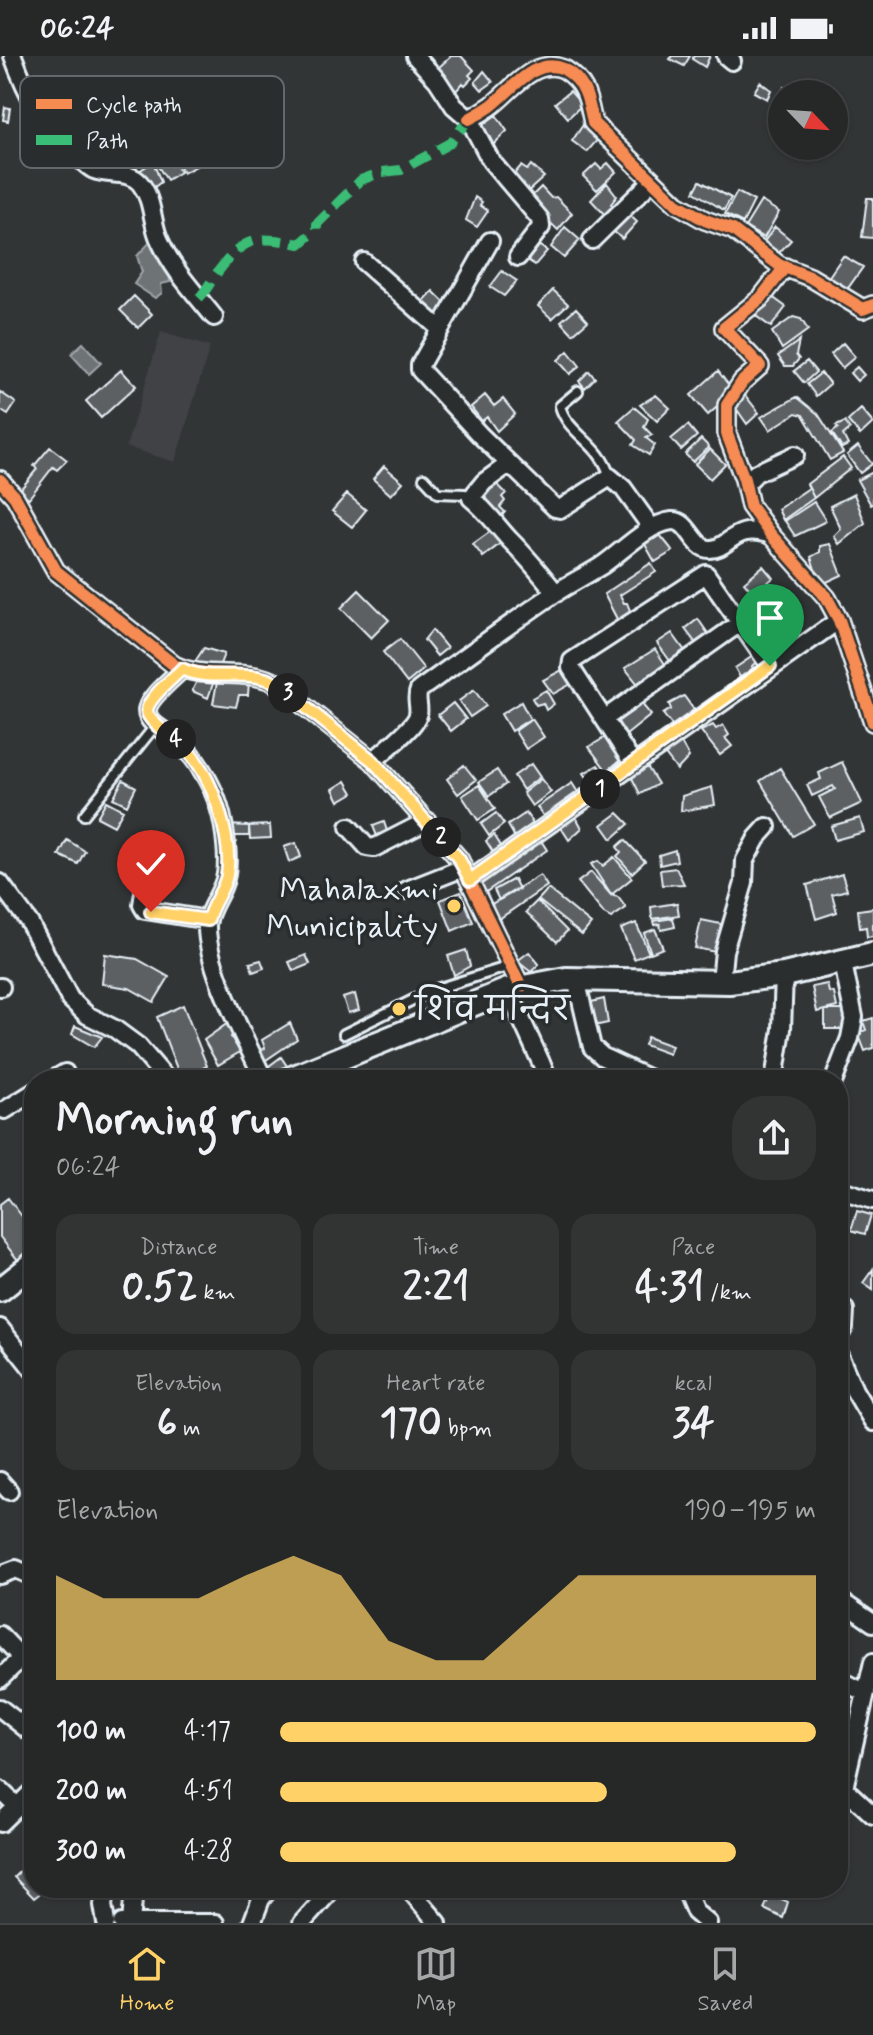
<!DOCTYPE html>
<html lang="en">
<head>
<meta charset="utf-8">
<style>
	:root { --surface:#262828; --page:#323434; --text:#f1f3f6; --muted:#a4a6a8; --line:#424445; --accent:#ffd166 }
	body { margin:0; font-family:Mynerve,"Playpen Sans Deva",sans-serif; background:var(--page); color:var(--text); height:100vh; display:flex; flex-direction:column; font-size:30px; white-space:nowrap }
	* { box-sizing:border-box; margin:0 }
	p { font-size:26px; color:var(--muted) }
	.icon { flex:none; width:44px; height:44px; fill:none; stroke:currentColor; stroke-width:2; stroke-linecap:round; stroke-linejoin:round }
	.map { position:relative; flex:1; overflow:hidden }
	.drawer { position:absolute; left:24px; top:1014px; width:824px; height:828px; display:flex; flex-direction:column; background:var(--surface); border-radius:32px; box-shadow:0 2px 6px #0004,0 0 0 2px var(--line) }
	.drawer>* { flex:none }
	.needle { width:52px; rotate:115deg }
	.tools { position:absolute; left:768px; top:24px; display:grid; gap:16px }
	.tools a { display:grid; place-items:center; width:80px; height:80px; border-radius:50%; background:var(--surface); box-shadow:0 2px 6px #0004,0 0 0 2px var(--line); font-size:40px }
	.pin { position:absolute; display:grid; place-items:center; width:68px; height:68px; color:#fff; margin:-82px -34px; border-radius:50% 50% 50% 0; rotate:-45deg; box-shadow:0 0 8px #0007 }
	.pin .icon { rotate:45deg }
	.km { position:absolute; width:40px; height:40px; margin:-20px; border-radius:50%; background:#222; color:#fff; font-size:22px; line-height:40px; text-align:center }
	.round { display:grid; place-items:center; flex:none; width:84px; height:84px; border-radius:32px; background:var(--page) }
	.overview { display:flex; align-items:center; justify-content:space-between; height:136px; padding:0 32px }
	h1 { font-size:44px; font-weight:800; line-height:60px }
	.metrics { display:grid; grid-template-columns:repeat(3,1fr); gap:12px; height:136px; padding:8px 32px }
	.metrics div { display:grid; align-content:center; border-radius:20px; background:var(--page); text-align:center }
	.metrics b { font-size:40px; font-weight:800 }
	.metrics small { font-size:22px; font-weight:400 }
	.metrics p { font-size:22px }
	.chart { height:224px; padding:16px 32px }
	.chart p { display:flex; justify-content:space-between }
	.chart svg { width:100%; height:144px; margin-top:8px; fill:var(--accent); opacity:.7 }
	ul { padding:0 32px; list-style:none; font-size:26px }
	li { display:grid; grid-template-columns:128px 96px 1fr; align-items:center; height:60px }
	li i { height:20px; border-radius:10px; background:var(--accent) }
	.status { display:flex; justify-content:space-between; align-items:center; height:56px; padding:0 40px; background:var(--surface); direction:ltr }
	.status svg { height:22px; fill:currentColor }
	.dock { display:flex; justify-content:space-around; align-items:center; height:112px; border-top:2px solid var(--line); background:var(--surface); font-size:22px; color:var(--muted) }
	.dock a { display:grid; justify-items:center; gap:4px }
	.dock .active { color:var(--accent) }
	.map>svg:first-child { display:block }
</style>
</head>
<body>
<div class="status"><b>06:24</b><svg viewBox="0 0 49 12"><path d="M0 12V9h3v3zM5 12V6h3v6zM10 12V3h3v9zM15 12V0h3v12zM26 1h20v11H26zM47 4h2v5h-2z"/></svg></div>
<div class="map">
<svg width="873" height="1867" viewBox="0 0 873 1867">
	<rect width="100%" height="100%" fill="#323536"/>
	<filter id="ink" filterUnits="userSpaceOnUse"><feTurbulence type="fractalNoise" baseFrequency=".0125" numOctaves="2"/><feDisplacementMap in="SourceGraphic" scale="16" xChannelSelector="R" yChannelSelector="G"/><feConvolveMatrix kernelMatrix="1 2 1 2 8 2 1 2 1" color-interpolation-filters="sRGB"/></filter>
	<g filter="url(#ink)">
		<path fill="#3f4244" d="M161,276l49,15 -35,115 -49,-15z"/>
		<path fill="#6e7376" stroke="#9fa5aa" stroke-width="2" d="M152,184l16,25 2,17 -9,2 1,9 -7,5 -21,-14 8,-12 -5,-16z
			M83,287l18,20 -12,11 -18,-20z"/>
		<path fill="#5c6063" stroke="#e8f1f8" stroke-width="2" d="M451,0h10l13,14 -5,5 3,3 -7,7 -2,-2 -7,8 -19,-22z
			M672,0h18l-6,10 -14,-7z
			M694,0h16l-5,11 -13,-8z
			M484,15l9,11 -11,8 -7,-8z
			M760,26l11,8 -4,9 -13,-7z
			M784,31l18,6 -20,1v22l-7,-2z
			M570,35l12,14 -14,13 -13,-15z
			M834,50l7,3 -7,21z
			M5,51l5,1 -2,13 -5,-1z
			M496,59l11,16 -15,15 -11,-20z
			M583,69l16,13 -12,14 -15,-11z
			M182,93l3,6 7,-4 8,13 -17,9 -10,-19z
			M169,98l11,18 -13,8 -12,-18z
			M153,106l8,20 -9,7 -13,-18z
			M608,107l8,9 -19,18 -14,-14 13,-12 5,5z
			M531,109l13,12 -20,18 -8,-11 2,-4 -4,-6 7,-8 6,4z
			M700,125l31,17 -7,12 -30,-18z
			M607,127l10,13 -6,8 4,4 -10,7 -14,-15z
			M541,131l10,11 5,-1 16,16 -14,17 -31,-29z
			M737,136l17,9 -11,22 -18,-9z
			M475,141l7,5 -2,3 8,6 -11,16 -11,-7z
			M867,142h6v40l-11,-1z
			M761,145l18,11 -15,26 -19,-11z
			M625,155l12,11 -15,17 -12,-11z
			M565,171l15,13 -16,18 -13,-11z
			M775,171l16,13 -15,16 -6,-5 2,-2 -9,-6z
			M531,184l16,11 -12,14 -14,-9z
			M843,200l20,11 -17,24 -18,-13z
			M502,215l15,10 -13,15 -14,-9z
			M553,234l15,14 -16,15 -14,-13z
			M433,235l17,17 -12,13 -18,-16z
			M134,240l18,18 -14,14 -18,-18z
			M771,240l15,11 -15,20 -15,-11z
			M576,252l12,13 -15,13 -12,-13z
			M793,261l8,2 7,11 -26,19 -10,-17z
			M799,285l-3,14 3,4 -6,7h-8l-7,-10z
			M843,287l12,14 -13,11 -11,-14z
			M568,295l12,15 -10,8 -12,-14z
			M807,305l9,11 -12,11 -10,-12z
			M857,311l7,8 -7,6 -7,-8z
			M121,314l15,16 -35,32 -15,-17z
			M589,315l6,7 -10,10 -6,-7z
			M718,315l16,21 -26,23 -17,-20z
			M821,317l9,11 -14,12 -9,-12z
			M741,334l18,23 -12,11 -16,-23z
			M0,336l16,11 -8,12 -8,-5z
			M485,339l9,11 9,-7 12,15 -18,17 -10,-14 -5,4 -11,-14z
			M656,339l14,13 -13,13 -17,-16z
			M797,341l21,17 25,39 -13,7 -27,-45 -7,-2 -26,17 -9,-13z
			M634,351l14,12 -4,8 8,8 -6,3 9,7 -6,10 -16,-10 3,-5 -18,-19z
			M861,353l12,14 -13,12 -12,-14z
			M845,366l5,7 -7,6 5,10 -6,3 -10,-15 6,-5 -2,-2z
			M688,369l9,11 -16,14 -10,-11z
			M701,383l8,8 -16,15 -8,-8z
			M858,390l14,18 -12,9 -13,-18z
			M50,391l17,13 -10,10 -4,-3 -24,31 -10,-7 18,-22 -3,-3z
			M710,393l15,15 -15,15 -15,-15z
			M843,401l8,11 -37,30 -7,-14z
			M384,410l19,16 -12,13 -18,-16z
			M873,416v32l-2,1 -14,-25z
			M495,426l11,11 -4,4 3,4 -5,6 5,5 -5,6 -20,-21z
			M809,432l5,10 -31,22 -5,-11z
			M347,438l19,16 -14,17 -20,-16z
			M854,438l11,29 -26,21 -5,-8 7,-7 -11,-23z
			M814,446l12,19 -31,15 -10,-15z
			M491,475l10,12 -18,14 -10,-13z
			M660,479l13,16 -18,11 -12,-21 9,-5 2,3z
			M830,488l12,31 -22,10 -9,-28 9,-5v-6z
			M651,507l5,9 -36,23 4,8h3l4,10 -13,8 -14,-27z
			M763,510l10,12 -19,16 -10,-12z
			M359,534l30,30 -18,18 -30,-30z
			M698,563l11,16 -11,11 -13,-17z
			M432,574l15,18 -10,8 -13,-16z
			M672,577l13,18 -15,10 -13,-18z
			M400,583l24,30 -17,14 -24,-31z
			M204,592l20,6 -6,15 -24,-6z
			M655,593l10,15 -24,24 -16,-20z
			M753,600l3,6 -4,4 1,5 -11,10 -7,-13z
			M562,614l9,14 -18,10 -10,-14z
			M198,623l16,2 -6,17 -16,-7z
			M249,625l-1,14h-9l-3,12 -23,-3 4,-22z
			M474,634l12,16 -16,11 -11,-16z
			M546,634l8,14 -8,6 -3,-7 -7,2 -4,-7z
			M684,640l10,14 -19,19 -12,-15 8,-5 -2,-5z
			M521,646l9,17 -19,12 -10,-17z
			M453,647l13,16 -15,12 -13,-16z
			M641,647l10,12 -26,21 -12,-13z
			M532,663l12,18 -18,12 -11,-18z
			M713,669l3,4 7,-4 6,10 -4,3 7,8 -12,9 -19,-24z
			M609,679l15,22 -17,14 -18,-24z
			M681,687l8,14 -12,13 -13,-17z
			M842,706l20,41 -32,15 -11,-21 16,-8 -2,-3 -21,10 -5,-11 14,-6 -2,-6z
			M531,708l9,13 -17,13 -9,-14z
			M464,709l12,15 -18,14 -11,-15z
			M598,709l6,9 -13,9 -7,-10z
			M646,709l12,19 -18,10 -8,-16z
			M780,712l34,56 -21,12 -33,-55z
			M497,714l9,14 -17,12 -10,-14z
			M541,723l10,13 -19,14 -9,-13z
			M123,724l13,7 -9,18 -14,-7z
			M346,725l7,12 -14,8 -6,-12z
			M572,727l9,14 -34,24 -10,-14z
			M479,729l16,24 -17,11 -16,-24z
			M712,731l3,18 -34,6 1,-15z
			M106,745l17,9 -9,16 -17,-9z
			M496,757l8,11 -15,12 -8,-12z
			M526,757l9,14 -19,12 -8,-14z
			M618,757l11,11 -17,15 -10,-14z
			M575,759l7,13 -13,12 -9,-14z
			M860,762l4,14 -29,8 -4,-14z
			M384,766l5,15 -10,4 -6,-15z
			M225,769l24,1v10h-24z
			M270,769l1,13 -21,1 -1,-13z
			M494,779l9,14 -8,6 -9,-14z
			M540,783l7,11 -64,44 -8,-12z
			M67,784l18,11 -7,13 -19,-9z
			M625,784l20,21 -13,12 -15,-17 4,-4 -4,-5z
			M296,787l5,14 -12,5 -5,-15z
			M675,794l2,11 -17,4 -1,-10z
			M614,801l18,21 -21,17 -20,-31 7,-3 5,5z
			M676,812l8,16 -22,1 -2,-15z
			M591,816l20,23 7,2 8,11 -15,10 -7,-4 -26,-32z
			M842,818l5,16 -15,4 5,18 -21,7 -9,-34z
			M540,819l7,11 -51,35 -6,-16z
			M514,823l5,10 -20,11 -5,-10z
			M548,833l43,35 -9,11 -44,-35z
			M461,836l12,30 -21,9 -12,-31z
			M537,845l30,30 -10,11 -31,-30z
			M677,847l2,12 -27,4 -1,-12z
			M873,852v28l-6,1 -1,-10 -6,1 -2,-18z
			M673,862l2,9 -14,3 -1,-6 -5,1 -1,-4z
			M701,864l20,4 -5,28 -21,-4z
			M636,867l13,30 -15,6 -13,-30z
			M655,873l8,19 -12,5 -7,-20z
			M466,894l4,16 -16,9 -6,-19z
			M529,896l10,12 -8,8 -14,-11z
			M105,898l32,5 32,18 -15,25 -25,-14 -27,-4z
			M306,899l4,9 -17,7 -4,-9z
			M261,904l3,8 -11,4 -3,-9z
			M827,928l2,8 5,1 3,14 -20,5 -5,-25z
			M355,938l4,16 -11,3 -5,-15z
			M604,943l4,24 -14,3 -7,-23z
			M183,949l24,61 -26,13 -24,-62z
			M825,954h21l-1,19h-20z
			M873,962v30l-8,3 -7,-18 8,-3 -3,-9z
			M228,967l7,12 -4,2 9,15 -22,13 -14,-25z
			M290,967l7,16 -34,23 -6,-9 8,-5 -3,-8z
			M75,970l27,11 -8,10 -22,-13z
			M647,981l25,9 -3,8 -25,-9z
			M281,1001l8,12 -17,11 -7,-11z
			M8,1142l26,34v22l-13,10 -21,-27v-33z
			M857,1155l14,4 -6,19 -14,-4z
			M873,1213v21l-10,-7z
			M34,1286v20l-10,-13z
			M33,1802l1,30h13l-13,10 -20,-21z
			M771,1838l17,8 -5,16 -19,-9z"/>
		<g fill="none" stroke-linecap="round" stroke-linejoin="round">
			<g stroke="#e8f1f8" stroke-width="14">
				<path id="lane" d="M578,335l-18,15c8,29 40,36 50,71
					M424,422l14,15 27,1 6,4
					M84,759l71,-89
					M344,978l89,-44 77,-24"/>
			</g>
			<g stroke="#e8f1f8" stroke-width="22">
				<path id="street" d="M13,0c14,39 31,70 62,98 7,6 11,12 19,16 14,6 35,0 46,13 14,17 11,40 20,58 13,29 34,51 54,76
					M415,0l22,24 17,26 15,13 22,42 49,58 1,8 -23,30
					M726,0l6,5
					M469,63c8,-4 15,-8 22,-13 20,-15 44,-50 73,-37 23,14 24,31 29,54l84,81 28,16 28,10 46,35 31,12 53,32 10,-4
					M592,184l59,-58
					M490,185l-70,124v5l60,65 75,73 5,1 50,-32 13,11 28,39
					M364,206l76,67
					M785,211l-24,31 -37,30 36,38 -18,16 -15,23v29l17,45 6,27 21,29 56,63 12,22 34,102
					M509,408l-25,18 -13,16c16,13 26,28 39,42 17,17 31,34 46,53
					M0,424l15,17 41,74 118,94c32,16 68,2 100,17l99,79 86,98 62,128
					M745,428l11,-11 39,-18
					M182,613c-9,9 -35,30 -35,42 0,14 21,21 30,29 18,16 35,43 42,67 6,19 12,60 4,78 -5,14 -15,25 -16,40 -1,43 39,115 57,155
					M604,663l136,-96
					M373,705c10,-9 42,-34 45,-46 2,-10 -3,-16 1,-25 45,-32 89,-65 135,-96 15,-10 31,-18 47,-28 21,-14 46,-42 71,-45 17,-2 21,27 37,28 21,1 23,-27 62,-14
					M634,709l-63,-97 1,-7 134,-87 64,92
					M349,771l18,20 7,1 53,-27
					M151,794l-9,55 3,5 63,10
					M470,824l369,-260
					M0,827l29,39 41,77 17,16 28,14 23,17 29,34
					M407,834l56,-22
					M576,923l16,68 11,10 49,23
					M721,926l3,-31 20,-68 1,-23 12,-22 10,-11
					M0,931h1
					M508,934l41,90
					M53,1024l12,-7
					M774,1024l8,-51 2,-54
					M834,1024l16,-42 4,-21 -11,-54
					M5,1054l29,-18
					M838,1133l35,11
					M838,1250l7,4 -1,17 -6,11
					M0,1272l34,43
					M838,1297l16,37 19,32
					M0,1425l9,10
					M0,1519l16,-6 18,8
					M838,1543l35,24
					M0,1579l18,19 -1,8 -17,17
					M838,1623l28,14
					M0,1652l34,27
					M844,1732l29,27
					M0,1734l18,17
					M838,1745l6,-13 29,-126
					M0,1767l34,-33
					M106,1832l-3,17 3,18
					M408,1832l30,35
					M685,1832l10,24 13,11
					M122,1867h93
					M131,1867l3,-35
					M252,1867l9,-24 9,-11
					M302,1867l31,-35"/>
			</g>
			<g stroke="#e8f1f8" stroke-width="28">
				<path id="secondary" d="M287,1024l221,-90 58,-11 163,3 55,-7 89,-21
					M0,1234l34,-27"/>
			</g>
			<use href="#lane" stroke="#2a2d2e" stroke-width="8"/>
			<use href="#street" stroke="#2a2d2e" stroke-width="16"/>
			<use href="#secondary" stroke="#2a2d2e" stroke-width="22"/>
			<path stroke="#3abd76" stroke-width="10" stroke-dasharray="20 10" stroke-linecap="butt" d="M199,242c6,-6 10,-13 15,-21 30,-40 38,-42 86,-33l17,-15v-5l44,-44 21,-8 19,-2 38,-21 11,-6 19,-24"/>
			<g stroke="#2a2d2e" stroke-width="17">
				<path id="cycleway" d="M469,63c8,-4 15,-8 22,-13 20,-15 44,-50 73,-37 23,14 24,31 29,54l84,81 28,16 28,10 46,35 31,12 53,32 10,-4
					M785,211l-24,31 -37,30 36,38 -18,16 -15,23v29l17,45 6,27 21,29 56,63 12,22 34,102
					M0,424l15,17 41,74 118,94c32,16 68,2 100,17l99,79 86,98 62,128"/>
			</g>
			<use href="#cycleway" stroke="#f68b52" stroke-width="12"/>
		</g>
	</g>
	<g fill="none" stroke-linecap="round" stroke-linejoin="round" filter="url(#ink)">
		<g stroke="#fff" stroke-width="16">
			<path id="route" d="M151,856l57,8c3,-16 16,-29 19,-45 6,-35 -14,-95 -37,-122 -9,-10 -43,-31 -43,-42 0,-12 26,-33 35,-42 28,14 63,-1 92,13l99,79 86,98 11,21 300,-214"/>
		</g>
		<use href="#route" stroke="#ffd166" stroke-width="10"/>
	</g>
	<g fill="#ffd166" stroke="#2a2d2e" stroke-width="3">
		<circle cx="454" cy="850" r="8"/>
		<circle cx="399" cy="953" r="8"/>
	</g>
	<g text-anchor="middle" stroke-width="7" stroke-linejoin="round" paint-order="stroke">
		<g font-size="32" fill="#e8f1f8" stroke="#2a2d2e" text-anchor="end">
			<text x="438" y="843">Mahalaxmi<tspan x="438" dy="37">Municipality</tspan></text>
			<text x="415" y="964" text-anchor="start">शिव मन्दिर</text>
		</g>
	</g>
	<rect x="20" y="20" width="264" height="92" rx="12" fill="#2a2d2e" stroke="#63686b" stroke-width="2"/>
	<rect x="36" y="43" width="36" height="10" fill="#f68b52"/>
	<rect x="36" y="79" width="36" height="10" fill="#3abd76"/>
	<g font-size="22" fill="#e8f1f8">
		<text x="86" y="56">Cycle path</text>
		<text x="86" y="92">Path</text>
	</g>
</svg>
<div class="tools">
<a><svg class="needle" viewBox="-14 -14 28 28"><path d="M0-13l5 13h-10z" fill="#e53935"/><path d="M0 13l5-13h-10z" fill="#a4a6a8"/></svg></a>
</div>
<div class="pin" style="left:770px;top:610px;background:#1e9e55"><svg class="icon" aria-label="arrive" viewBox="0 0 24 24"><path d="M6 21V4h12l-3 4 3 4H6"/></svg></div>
<div class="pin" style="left:151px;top:856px;background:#d93025"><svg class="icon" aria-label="check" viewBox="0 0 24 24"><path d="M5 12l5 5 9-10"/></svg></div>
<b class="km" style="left:600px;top:733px">1</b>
<b class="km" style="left:441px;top:781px">2</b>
<b class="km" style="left:288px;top:637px">3</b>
<b class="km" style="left:176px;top:683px">4</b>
<section class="drawer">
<div class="overview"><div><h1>Morning run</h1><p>06:24</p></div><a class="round"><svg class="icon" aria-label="share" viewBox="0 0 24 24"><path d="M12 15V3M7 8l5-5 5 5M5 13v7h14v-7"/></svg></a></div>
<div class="metrics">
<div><p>Distance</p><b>0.52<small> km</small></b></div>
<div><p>Time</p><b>2:21</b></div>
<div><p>Pace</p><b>4:31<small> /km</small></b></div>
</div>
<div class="metrics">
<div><p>Elevation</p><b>6<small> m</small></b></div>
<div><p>Heart rate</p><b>170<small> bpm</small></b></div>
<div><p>kcal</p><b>34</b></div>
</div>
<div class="chart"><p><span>Elevation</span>190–195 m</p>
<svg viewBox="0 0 160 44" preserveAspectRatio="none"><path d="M0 44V12L10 19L20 19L30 19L40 12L50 6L60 12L70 32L80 38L90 38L100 25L110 12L120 12L130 12L140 12L150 12L160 12V44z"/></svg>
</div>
<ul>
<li><b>100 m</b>4:17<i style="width:100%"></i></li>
<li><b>200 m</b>4:51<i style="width:61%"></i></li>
<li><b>300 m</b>4:28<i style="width:85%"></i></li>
</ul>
</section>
</div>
<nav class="dock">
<a class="active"><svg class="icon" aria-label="home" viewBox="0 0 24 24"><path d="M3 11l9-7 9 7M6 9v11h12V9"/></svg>Home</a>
<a><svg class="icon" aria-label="map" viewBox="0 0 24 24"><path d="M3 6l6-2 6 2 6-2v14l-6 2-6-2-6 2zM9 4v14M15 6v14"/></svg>Map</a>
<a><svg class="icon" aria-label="saved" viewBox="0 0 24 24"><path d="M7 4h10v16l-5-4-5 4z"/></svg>Saved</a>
</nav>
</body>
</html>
